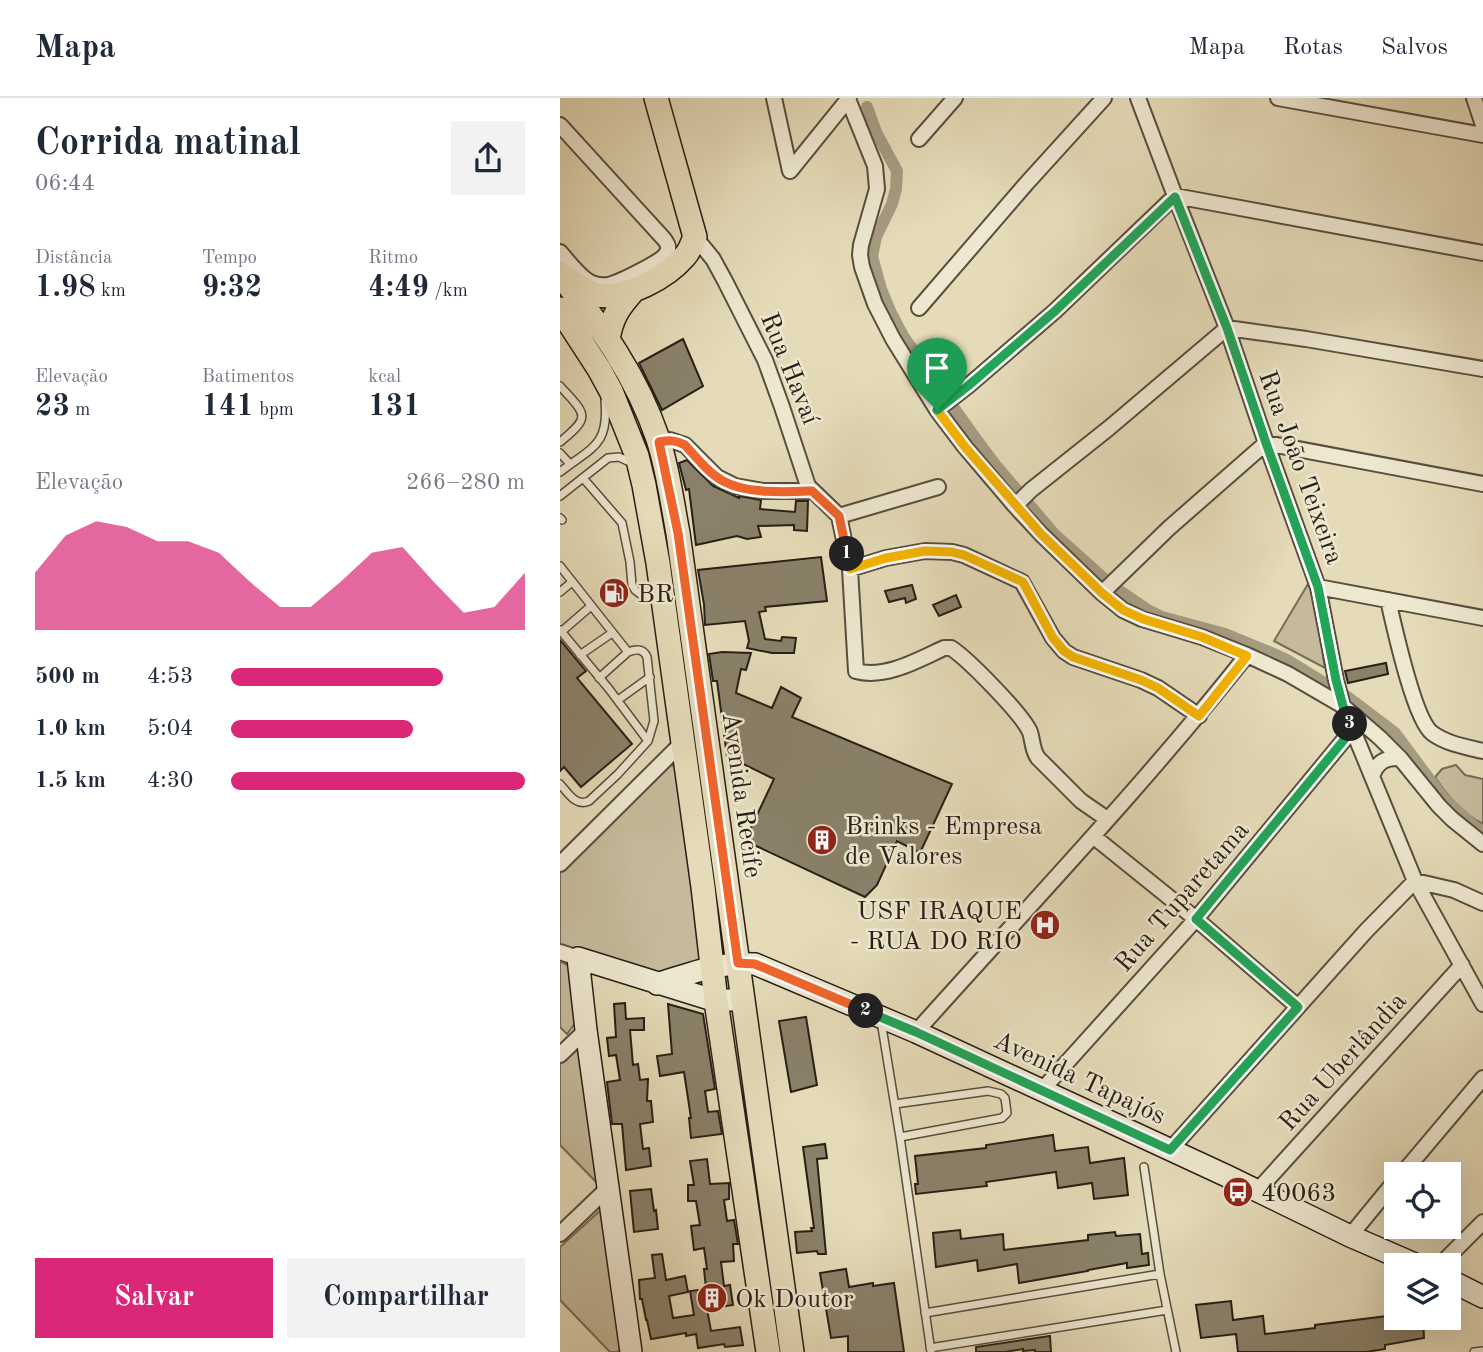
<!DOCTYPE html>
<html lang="pt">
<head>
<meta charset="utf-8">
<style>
	:root { --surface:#fff; --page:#f2f2f3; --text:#1f2937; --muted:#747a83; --line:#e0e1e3; --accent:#db2777 }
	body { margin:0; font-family:"Old Standard TT",serif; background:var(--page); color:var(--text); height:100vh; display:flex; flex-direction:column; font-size:26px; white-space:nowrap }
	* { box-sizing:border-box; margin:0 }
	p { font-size:23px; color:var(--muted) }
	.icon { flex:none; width:38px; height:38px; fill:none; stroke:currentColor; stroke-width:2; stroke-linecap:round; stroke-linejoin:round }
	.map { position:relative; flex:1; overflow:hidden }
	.sheet { display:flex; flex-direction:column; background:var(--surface); width:560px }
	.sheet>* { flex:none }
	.buttons { position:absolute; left:824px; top:1064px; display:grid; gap:14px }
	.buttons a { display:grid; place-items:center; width:77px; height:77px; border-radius:0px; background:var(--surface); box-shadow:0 7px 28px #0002; font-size:35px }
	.pin { position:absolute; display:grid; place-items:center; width:60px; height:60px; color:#fff; margin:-72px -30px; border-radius:50% 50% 50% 0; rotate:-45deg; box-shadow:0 0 7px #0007 }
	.pin .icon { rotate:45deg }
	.km { position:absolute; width:35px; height:35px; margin:-18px; border-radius:50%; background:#222; color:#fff; font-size:19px; line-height:35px; text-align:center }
	.round { display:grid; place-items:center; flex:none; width:74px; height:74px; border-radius:0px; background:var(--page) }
	.summary { display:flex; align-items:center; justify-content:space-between; height:119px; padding:0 35px }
	h1 { font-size:38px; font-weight:700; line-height:52px }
	.metrics { display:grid; grid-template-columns:repeat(3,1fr); gap:10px; height:119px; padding:7px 35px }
	.metrics div { display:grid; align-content:center }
	.metrics b { font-size:30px; font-weight:700 }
	.metrics small { font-size:19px; font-weight:400 }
	.metrics p { font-size:19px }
	.chart { height:196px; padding:14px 35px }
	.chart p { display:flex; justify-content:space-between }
	.chart svg { width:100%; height:126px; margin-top:7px; fill:var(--accent); opacity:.7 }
	.action { display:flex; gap:14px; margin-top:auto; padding:14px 35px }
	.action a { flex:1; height:80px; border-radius:0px; background:var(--accent); color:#fff; font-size:28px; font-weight:700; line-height:80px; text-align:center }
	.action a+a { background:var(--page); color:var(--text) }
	ul { padding:0 35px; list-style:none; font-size:23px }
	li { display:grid; grid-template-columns:112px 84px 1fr; align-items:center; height:52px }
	li i { height:18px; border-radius:9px; background:var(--accent) }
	header { display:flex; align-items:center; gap:42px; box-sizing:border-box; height:98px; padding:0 35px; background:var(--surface); border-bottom:2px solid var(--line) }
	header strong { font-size:33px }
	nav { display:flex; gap:38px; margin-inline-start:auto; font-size:24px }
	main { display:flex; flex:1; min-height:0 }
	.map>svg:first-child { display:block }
</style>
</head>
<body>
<header>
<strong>Mapa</strong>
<nav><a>Mapa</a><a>Rotas</a><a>Salvos</a></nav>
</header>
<main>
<section class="sheet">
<div class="summary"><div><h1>Corrida matinal</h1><p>06:44</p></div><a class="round"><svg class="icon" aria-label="share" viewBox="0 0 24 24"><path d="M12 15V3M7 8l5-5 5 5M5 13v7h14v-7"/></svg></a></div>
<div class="metrics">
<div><p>Distância</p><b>1.98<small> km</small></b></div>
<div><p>Tempo</p><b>9:32</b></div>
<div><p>Ritmo</p><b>4:49<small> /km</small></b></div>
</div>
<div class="metrics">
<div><p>Elevação</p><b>23<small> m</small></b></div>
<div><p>Batimentos</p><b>141<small> bpm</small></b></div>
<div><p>kcal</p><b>131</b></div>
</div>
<div class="chart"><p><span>Elevação</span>266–280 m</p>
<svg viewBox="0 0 160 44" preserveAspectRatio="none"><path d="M0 44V24L10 11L20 6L30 8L40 13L50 13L60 17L70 27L80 36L90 36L100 27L110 17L120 15L130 27L140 38L150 36L160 24V44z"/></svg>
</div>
<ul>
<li><b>500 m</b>4:53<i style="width:72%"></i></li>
<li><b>1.0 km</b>5:04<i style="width:62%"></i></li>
<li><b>1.5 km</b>4:30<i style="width:100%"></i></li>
</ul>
<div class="action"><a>Salvar</a><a>Compartilhar</a></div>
</section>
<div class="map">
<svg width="923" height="1254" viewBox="0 0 923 1254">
	<rect width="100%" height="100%" fill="#e5dbb8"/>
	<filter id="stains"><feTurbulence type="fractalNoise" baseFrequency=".00286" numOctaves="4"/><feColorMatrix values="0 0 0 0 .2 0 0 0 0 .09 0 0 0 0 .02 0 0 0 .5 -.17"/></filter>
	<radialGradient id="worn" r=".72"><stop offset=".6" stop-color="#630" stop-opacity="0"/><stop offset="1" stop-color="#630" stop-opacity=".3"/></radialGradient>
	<path fill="#c5bb9c" stroke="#766d59" stroke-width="2" d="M748,486l7,16 10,68 -51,-27z
		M111,667l8,4 25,219 -69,-18 -75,-25v-73z
		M896,667l9,10 18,4v45c-22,-12 -34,-26 -48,-47l7,-8z
		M0,863l9,5 7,56 -9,12 -7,-7z
		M19,951l22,138 -41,-42v-82l12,-12z
		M43,1110l22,138 -8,6h-7l-50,-52v-53z"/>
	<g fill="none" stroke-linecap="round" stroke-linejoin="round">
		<path stroke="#a59b81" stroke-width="12" d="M307,9l9,25 21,39 -1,18 -4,15 -16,33 -4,19 9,33 10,24 12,23 70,99 24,32 57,67 57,51 35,24 16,8 63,17 44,18 18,8 62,38 46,35 49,66 31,28 8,5"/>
	</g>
	<path fill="#8a816a" stroke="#281f16" stroke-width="2" d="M123,241l20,47 -41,24 -23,-47z
		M127,362l26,26 26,12v-2l22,4 -1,9 35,3 1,-11h12l-1,30 -13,-1v-5l-36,1 3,11 -14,2 -10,-3 -41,9 -7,-56 -3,1 -7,-27z
		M261,459l6,44 -62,6 1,4 -7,1 6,27 16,2 1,-4 14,1 -2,15h-22l-25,-5 2,-7 -4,-20 -40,4 -1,-21 -6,-34z
		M352,487l4,14 -10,4 -1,-5 -16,4 -4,-11z
		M396,497l5,12 -22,9 -6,-11z
		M0,542l26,31 -9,7 55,66 -51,43 -17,-20 -4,4z
		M162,554l29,1 -5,17 -5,-1 -5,24 36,15 9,-21 20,11 -9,19 160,67 -32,69 -23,-12 -20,44 -12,12 -111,-52 -6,-11 26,-55 -47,-23 -10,-75h-4l-4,-27z
		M826,565l2,11 -40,9 -3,-12z
		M65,905l1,16 18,-1v12h-14l3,35 5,-1 2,16 8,-1 -1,22h4l2,21 -13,2 3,25 6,-1 2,18 -25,4 -4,-46h-10l-5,-42 13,-2 -4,-25 -7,1 -2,-18 9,-1 -2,-33z
		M108,906l35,10 12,75 -10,2 3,21 10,-1 4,23 -31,4 -2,-20h2l-7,-46 -24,4 -3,-20 15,-2z
		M246,919l11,68 -26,7 -12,-71z
		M493,1037l2,16 33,-4 2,16 34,-5 4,37 -34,4 -2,-16 -34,5 -2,-16 -70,10 1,4 -71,8 -1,-10h3l-3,-28 71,-8v-3z
		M265,1046l2,14 -10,1 9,95h-8l-1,-3 -20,2 -2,-21 17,-1 -1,-3h3l-11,-81z
		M147,1061l3,25 19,-1v16l-5,1 3,21 7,-1 4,24h-5l1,17 -13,1 3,24 6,-1 3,20 -26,4 4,22 29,-4 3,18 -18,2 -1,-3 -26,4 -2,-14 -10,2v-3l-35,6 -4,-19h-1l-4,-21h-2l-1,-19 16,-2 -3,-23 10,-1 4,26 19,-4 3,16 -19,4 4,22 21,-3 -4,-24 16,-2 -2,-20h3l-3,-21 -10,2 -3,-24 9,-1 -4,-24h-8v-16h6l-4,-24z
		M91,1091l3,22 2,-1 2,19 -24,3 -4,-41z
		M400,1132l1,9 42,-5 1,16 84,-10v-5l27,-3 1,4 24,-2 2,20 6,-1 1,12 -22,3v-5l-39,7v1l-69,12 -2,-19 -39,7 -1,-11 -41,7 -3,-34z
		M286,1171l3,18 24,-4v3l21,-3 10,69h-56v-16l-17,2 -11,-65z
		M671,1203l2,19 30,-4 2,18 50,-6v-3l81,-10v3h27l1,20 -39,7v4l-19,3h-128l-2,-18 -35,4 -5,-33z
		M490,1238l1,16h-16v-2l-12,1v-2l-18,3h-29v-5z"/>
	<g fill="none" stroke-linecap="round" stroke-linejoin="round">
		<g stroke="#574e3e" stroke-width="10">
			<path id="lane" d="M0,288c26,29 32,30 0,56
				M0,355l10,11
				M0,374c32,-25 49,-26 45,-71
				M23,380l39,45 8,39 2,23 3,5 8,6 17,3
				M0,398l48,-38 11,-1 13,6
				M0,420l2,2
				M0,468l68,86c8,-3 15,-4 19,5l7,64 -6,20 -39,-52 -49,-59
				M0,494l12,-10
				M1,534l30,-26
				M20,557l32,-22
				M39,580l29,-26
				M58,602l32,-23
				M0,686c8,9 16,23 29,17l29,-27 30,-33
				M321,923l19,116 31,215
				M335,1006l93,-13 13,3 4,4 2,15 -5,5 -102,19
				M584,1069l16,107 16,78
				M365,1215l235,-39
				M370,1250l237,-38
				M914,1254l9,-1"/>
		</g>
		<g stroke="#574e3e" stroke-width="18">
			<path id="street" d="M214,0l16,73
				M578,0l37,98 52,132 39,115 52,144 18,93 7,26 72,175 68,123
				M718,0l205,37
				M914,0l9,27
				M288,1l27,67 2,23 -16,56 -1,10 2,12 13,37 18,35 44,71 28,37 50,59 26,28 61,59 21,17 19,9 60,18 45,18 41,19 55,32 37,32 20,20 39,48 13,13 31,25
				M0,27l104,114c4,5 6,9 2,15 -5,8 -48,29 -58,31 -6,1 -11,0 -16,-2 -11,-4 -24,-22 -32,-31
				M359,41l36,-41
				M230,73l59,-73
				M135,139l18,22 12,22 40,79 17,47 26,79 31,30
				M359,210l107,-124 78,-86
				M377,312l31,-24 87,-75 120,-115 308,57
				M99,344l11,-2 15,5 32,32 18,9 28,5h49
				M455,408l16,-16 78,-62 118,-100 79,11 177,30
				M279,418l11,53 6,102c29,8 62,-11 88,-23h7c17,11 71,66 79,84 3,9 2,18 8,26l43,43 26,18
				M279,418l99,-29
				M290,471l36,-11 39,-7 27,1 12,3 58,27 31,56 11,13 9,6 68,23 17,8 41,28
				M758,489l165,31
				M542,495l67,-65 97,-85 217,41
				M828,502c6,26 26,119 44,133 15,11 34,14 51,18
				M812,679c4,-14 13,-20 28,-19
				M533,738l103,83 102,88
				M0,766l122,-121
				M0,854l18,6
				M356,934c112,-125 227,-246 331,-377
				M0,957l26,-25
				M482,992l154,-171 157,-190
				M610,1052l196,-219 49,-50 39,9 29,13
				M842,1076l81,-96
				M698,1092l204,-225
				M0,1136l47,-45
				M790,1138l46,-56
				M880,1167l43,-43"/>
		</g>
		<g stroke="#281f16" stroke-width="24">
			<path id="secondary" d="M97,886c35,-11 60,-22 98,-20l161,68 311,144 123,60 67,29
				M889,1182l34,17
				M71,1254l-45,-322 -8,-72 138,43 27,-2"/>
		</g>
		<g stroke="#281f16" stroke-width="26">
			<path id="primary" d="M0,176c41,54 76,100 98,165 10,30 14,63 20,94l114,819
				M8,181c9,6 19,14 29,16 29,5 70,-18 88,-39 5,-5 7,-13 10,-19l-39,-139
				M0,211l39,60 12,22 26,65 7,29 14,78 45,324 13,114 52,351
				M48,241c4,-23 11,-32 26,-49"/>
		</g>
		<use href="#lane" stroke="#eee8d1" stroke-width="7"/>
		<use href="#street" stroke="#eee8d1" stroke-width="14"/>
		<use href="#secondary" stroke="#eee8d1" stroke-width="21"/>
		<use href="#primary" stroke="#e5dbb8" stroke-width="23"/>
	</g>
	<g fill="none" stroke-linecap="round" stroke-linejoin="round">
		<g stroke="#fff" stroke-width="14">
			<path id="split-1" d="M287,456l3,15 36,-11 39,-7 27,1 12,3 59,27 30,56 11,13 9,6 68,23 17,8 41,28 48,-60 -45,-19 -59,-18 -20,-9 -21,-17 -61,-59 -76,-87 -28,-37"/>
		</g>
		<g stroke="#fff" stroke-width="14">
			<path id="split-2" d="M287,456l-8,-38 -27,-25c-25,1 -64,3 -87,-9 -16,-8 -28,-24 -40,-37 -9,-5 -16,-5 -26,-3l19,91 60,430 17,1 111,47"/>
		</g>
		<g stroke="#fff" stroke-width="14">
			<path id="split-3" d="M306,913l50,21 254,118 128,-143 -102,-88 157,-190 -3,-5"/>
		</g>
		<g stroke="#fff" stroke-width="14">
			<path id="split-4" d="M377,312l31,-24 87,-75 120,-114 52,131 39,115 52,144 18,93 7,26 7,18"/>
		</g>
		<use href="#split-1" stroke="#f5b400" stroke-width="9"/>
		<use href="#split-2" stroke="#f0652b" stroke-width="9"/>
		<use href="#split-3" stroke="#22a559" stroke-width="9"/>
		<use href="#split-4" stroke="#22a559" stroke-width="9"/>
	</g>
	<defs>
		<g id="fuel-disc" transform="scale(1.575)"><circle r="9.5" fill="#8f2418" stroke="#eee8d1"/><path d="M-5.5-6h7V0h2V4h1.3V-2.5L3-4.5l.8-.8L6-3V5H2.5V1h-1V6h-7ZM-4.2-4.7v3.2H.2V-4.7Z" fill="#fff"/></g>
		<g id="building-disc" transform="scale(1.575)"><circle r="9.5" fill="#8f2418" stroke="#eee8d1"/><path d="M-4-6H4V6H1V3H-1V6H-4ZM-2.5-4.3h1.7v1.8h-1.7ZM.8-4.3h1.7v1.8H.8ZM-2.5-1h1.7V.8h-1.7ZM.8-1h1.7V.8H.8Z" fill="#fff"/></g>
		<g id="hospital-disc" transform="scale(1.575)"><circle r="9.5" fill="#8f2418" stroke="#eee8d1"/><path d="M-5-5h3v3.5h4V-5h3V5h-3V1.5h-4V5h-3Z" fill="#fff"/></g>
		<g id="bus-disc" transform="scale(1.575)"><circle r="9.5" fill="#8f2418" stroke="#eee8d1"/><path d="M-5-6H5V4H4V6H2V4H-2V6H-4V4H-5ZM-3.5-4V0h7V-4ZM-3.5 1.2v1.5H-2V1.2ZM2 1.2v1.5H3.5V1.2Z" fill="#fff"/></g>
	</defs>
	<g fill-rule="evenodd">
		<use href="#fuel-disc" x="54" y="495"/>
		<use href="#building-disc" x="262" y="742"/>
		<use href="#hospital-disc" x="485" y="827"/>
		<use href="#bus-disc" x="678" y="1094"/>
		<use href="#building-disc" x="152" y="1200"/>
	</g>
	<g text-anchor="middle" stroke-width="5" stroke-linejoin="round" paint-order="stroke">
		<g font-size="26" fill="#281f16" stroke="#eee8d1">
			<text transform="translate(231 270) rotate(68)" y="9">Rua Havaí</text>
			<text transform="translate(742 369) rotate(70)" y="9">Rua João Teixeira</text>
			<text transform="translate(183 697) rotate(82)" y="9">Avenida Recife</text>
			<text transform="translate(621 798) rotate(-49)" y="9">Rua Tuparetama</text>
			<text transform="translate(782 963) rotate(-48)" y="9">Rua Uberlândia</text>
			<text transform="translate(520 979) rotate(25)" y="9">Avenida Tapajós</text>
		</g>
		<g font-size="26" fill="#281f16" stroke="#eee8d1" text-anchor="start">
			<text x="77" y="504">BR</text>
			<text x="285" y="736">Brinks - Empresa<tspan x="285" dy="30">de Valores</tspan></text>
			<text x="462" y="821" text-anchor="end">USF IRAQUE<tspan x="462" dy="30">- RUA DO RIO</tspan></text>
			<text x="701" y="1103">40063</text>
			<text x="175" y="1209">Ok Doutor</text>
		</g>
	</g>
	<rect width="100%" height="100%" filter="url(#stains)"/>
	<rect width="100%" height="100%" fill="url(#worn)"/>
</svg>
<div class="buttons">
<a><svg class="icon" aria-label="locate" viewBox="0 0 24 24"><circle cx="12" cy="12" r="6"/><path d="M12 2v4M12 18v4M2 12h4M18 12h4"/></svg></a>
<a><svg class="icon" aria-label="layers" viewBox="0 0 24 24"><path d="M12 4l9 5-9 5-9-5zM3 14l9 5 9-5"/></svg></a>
</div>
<div class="pin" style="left:377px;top:312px;background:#1e9e55"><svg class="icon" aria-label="arrive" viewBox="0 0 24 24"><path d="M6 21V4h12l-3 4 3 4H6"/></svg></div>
<b class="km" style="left:287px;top:456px">1</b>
<b class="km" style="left:306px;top:913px">2</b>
<b class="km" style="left:790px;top:626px">3</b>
</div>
</main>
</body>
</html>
